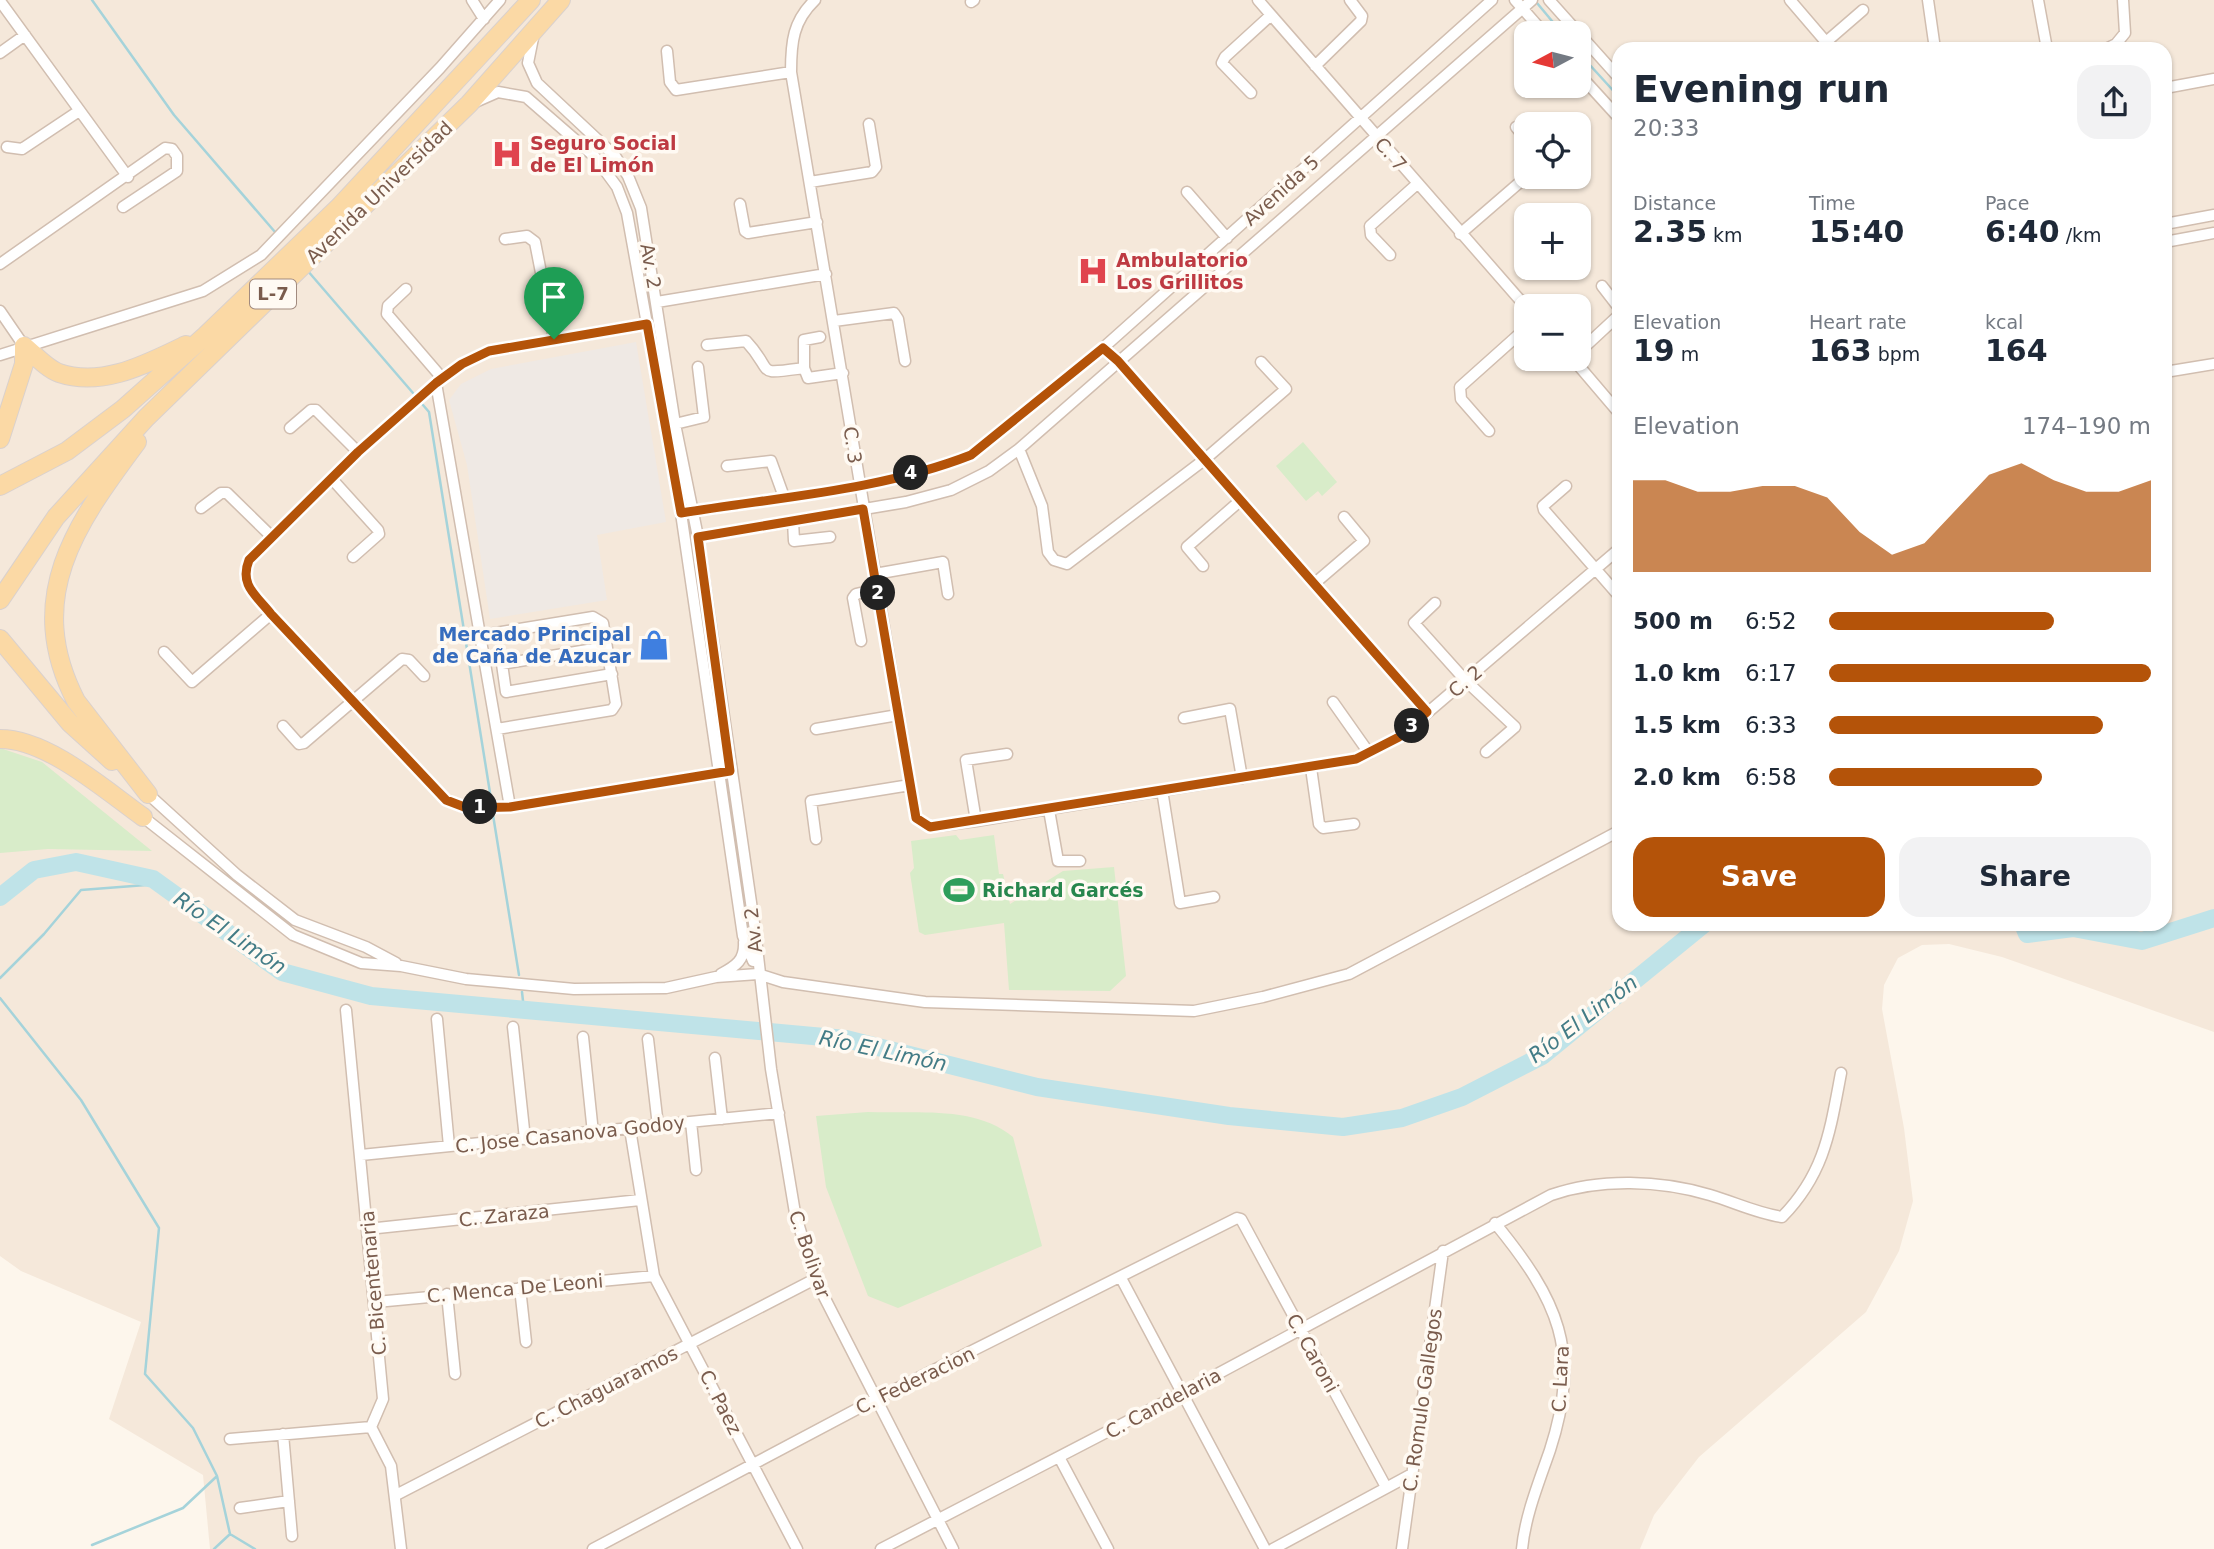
<!DOCTYPE html>
<html lang="en">
<head>
<meta charset="utf-8">
<style>
	:root { --surface:#fff; --page:#f2f2f3; --text:#1f2937; --muted:#747a83; --accent:#b45309 }
	body { margin:0; font-family:"DejaVu Sans",sans-serif; background:var(--page); color:var(--text); height:100vh; display:flex; flex-direction:column; font-size:26px; white-space:nowrap }
	* { box-sizing:border-box; margin:0 }
	p { font-size:23px; color:var(--muted) }
	.icon { flex:none; width:38px; height:38px; fill:none; stroke:currentColor; stroke-width:2; stroke-linecap:round; stroke-linejoin:round }
	.map { position:relative; flex:1; overflow:hidden }
	.side { position:absolute; left:1612px; top:42px; width:560px; height:889px; display:flex; flex-direction:column; background:var(--surface); border-radius:21px; box-shadow:0 2px 5px #0004 }
	.side>* { flex:none }
	.needle { width:46px; rotate:263deg }
	.tools { position:absolute; left:1514px; top:21px; display:grid; gap:14px }
	.tools a { display:grid; place-items:center; width:77px; height:77px; border-radius:14px; background:var(--surface); box-shadow:0 2px 5px #0004; font-size:35px }
	.pin { position:absolute; display:grid; place-items:center; width:60px; height:60px; color:#fff; margin:-72px -30px; border-radius:50% 50% 50% 0; rotate:-45deg; box-shadow:0 0 7px #0007 }
	.pin .icon { rotate:45deg }
	.km { position:absolute; width:35px; height:35px; margin:-18px; border-radius:50%; background:#222; color:#fff; font-size:19px; line-height:35px; text-align:center }
	.round { display:grid; place-items:center; flex:none; width:74px; height:74px; border-radius:21px; background:var(--page) }
	.summary { display:flex; align-items:center; justify-content:space-between; height:119px; padding:0 21px }
	h1 { font-size:38px; font-weight:700; line-height:52px }
	.metrics { display:grid; grid-template-columns:repeat(3,1fr); gap:10px; height:119px; padding:7px 21px }
	.metrics div { display:grid; align-content:center }
	.metrics b { font-size:30px; font-weight:700 }
	.metrics small { font-size:19px; font-weight:400 }
	.metrics p { font-size:19px }
	.chart { height:196px; padding:14px 21px }
	.chart p { display:flex; justify-content:space-between }
	.chart svg { width:100%; height:126px; margin-top:7px; fill:var(--accent); opacity:.7 }
	.primary-button { display:flex; gap:14px; margin-top:auto; padding:14px 21px }
	.primary-button a { flex:1; height:80px; border-radius:21px; background:var(--accent); color:#fff; font-size:28px; font-weight:700; line-height:80px; text-align:center }
	.primary-button a+a { background:var(--page); color:var(--text) }
	ul { padding:0 21px; list-style:none; font-size:23px }
	li { display:grid; grid-template-columns:112px 84px 1fr; align-items:center; height:52px }
	li i { height:18px; border-radius:9px; background:var(--accent) }
	.map>svg:first-child { display:block }
</style>
</head>
<body>
<div class="map">
<svg width="2214" height="1549" viewBox="0 0 2214 1549">
	<rect width="100%" height="100%" fill="#fdf6ec"/>
	<path fill="#f5e8da" fill-rule="evenodd" d="M0,0h2214v1032l-212,-75 -53,-13 -27,1 -24,13 -14,27 -2,24 22,119 9,73 -14,50 -33,61 -167,145 -45,58 -14,34h-1430l-7,-74 -94,-56 32,-97 -120,-51 -21,-15zM1526,33h52v53h-52zM1619,49h546v875h-546zM1526,124h52v53h-52zM1526,215h52v53h-52zM1526,306h52v53h-52z"/>
	<path fill="#efe9e4" d="M636,342l30,180 -69,13 10,65 -117,19 -23,-154 -18,-65 12,-16 30,-15z"/>
	<path fill="#d8ecc9" d="M1303,442l34,40 -15,14 -4,-5 -12,10 -30,-35z
		M0,748l42,14 110,89 -104,-2 -48,4z
		M956,835l4,5 34,-5 5,39h4l7,30 53,-33 51,-4 12,109 -16,15 -101,-1 -5,-67 -79,12 -6,-3 -9,-59 4,-5 -3,-27z
		M868,1112c47,2 107,-7 145,25l29,109 -144,62 -30,-12 -42,-109 -10,-71z"/>
	<g fill="none" stroke-linecap="round" stroke-linejoin="round">
		<path stroke="#a5d3da" stroke-width="2.5" d="M92,0l82,115 101,117
			M1537,3l25,30
			M1578,52l41,45
			M307,270l106,123
			M423,405l6,7 62,387
			M493,815l26,160
			M2153,924l4,8
			M0,978l44,-44 37,-44 78,-6
			M522,992l2,18
			M0,998l81,102 78,128 -14,146 48,54 24,48 13,58 25,15
			M92,1545l91,-37 33,-31
			M214,1549l15,-14"/>
		<path stroke="#bfe3e8" stroke-width="18" d="M0,897l34,-27 42,-8 77,17 129,93 89,24 475,43 191,48 192,29 114,11 59,-9 60,-21 80,-41 162,-132
			M2023,924l4,10 46,-6 69,13 72,-23"/>
		<g stroke="#d1beb0" stroke-width="13">
			<path id="minor" d="M472,0l12,19
				M815,0c-22,21 -24,42 -24,72l125,746 15,9 45,-6 380,-62 43,-22 220,-188
				M1258,0l268,307
				M1515,0l29,33
				M1549,0l70,78
				M1790,0l42,49
				M1928,0l7,49
				M2038,0l9,49
				M0,1l128,176
				M971,2l3,-2
				M534,33l-6,30 9,20 78,73 13,20 13,32 34,216 23,113 57,393 16,139 24,144 20,66 138,270
				M1826,42l37,-32
				M2106,49l10,-5 9,-11 -2,-33
				M667,51l3,31 6,8 115,-18
				M0,53l25,-18
				M1315,66l46,-45 1,-5 -12,-16
				M1578,73l41,45
				M2165,88l49,-9
				M1251,93l-29,-30 3,-6 46,-42
				M473,103l25,-11 28,5 69,60 22,30 10,26 54,300 62,423 10,25
				M1516,127l10,12
				M7,147l15,2 57,-38
				M810,182l62,-10 4,-5 -7,-43
				M1187,192l40,46
				M740,204l5,27 3,2 69,-11
				M2165,224l49,-9
				M1460,234l66,-57
				M505,239l22,-3 8,6 19,97
				M2165,242l49,-9
				M1390,255l-19,-20 -1,-9 47,-42
				M0,264l165,-116 7,1 5,7v15l-54,36
				M1602,286l17,22
				M406,289l-18,17 -1,8 55,64
				M657,302l169,-28
				M0,311l24,35
				M834,321l60,-8 4,6 7,42
				M647,324l-158,27 -27,13 -26,19 -78,69 -109,108c-10,25 7,35 22,54l175,186 21,8 43,-1 220,-36
				M820,337l-16,3v28l4,10 35,-5
				M707,345l39,-4c30,32 6,34 58,27
				M1103,348l15,13 309,351
				M1578,353l41,-38
				M0,355l203,-64 58,-36 179,-187 60,-68
				M1573,359l46,54
				M2165,372l49,-8
				M436,383l74,424
				M675,424l29,-7 -6,-50
				M290,428l21,-18h5l42,42
				M1489,431l-28,-32 -1,-12 66,-59
				M1019,449l23,57 6,46 6,8 13,4 137,-104 82,-71 -25,-27
				M727,466l44,-5 13,36
				M332,479l46,51 1,4 -26,23
				M1566,486l-23,20 1,4 75,86
				M201,508l20,-15h6l45,44
				M681,513c97,-16 197,-22 290,-58l132,-107 389,-348
				M793,521l1,20 36,-4
				M698,537l208,-35 45,-12 38,-19 30,-22 513,-449
				M1203,566l-16,-19 54,-47
				M875,574l68,-12 5,32
				M1315,583l49,-42 -20,-24
				M1435,603l-21,20 52,58 49,46 -29,25
				M483,635l110,-18 10,6 13,81 -4,6 -115,19
				M861,641l-8,-43 3,-4 21,-5
				M606,647l-104,17 4,28 106,-18
				M164,652l28,30 79,-68
				M1333,702l36,51
				M1184,718l46,-9 12,69
				M283,726l16,18 5,-1 98,-84 7,1 15,16
				M816,729l82,-14
				M1311,768l8,56 4,4 31,-4
				M1162,790l18,113 34,-6
				M148,794l89,81 58,45 71,27 30,16
				M1049,810l9,51h22
				M143,817l150,118 68,28 40,3 65,13 108,10 92,-1 50,-11 42,-3 25,8 142,20 269,9 69,-14 86,-23 270,-143
				M976,821l-10,-61 41,-6
				M816,839l-5,-38 99,-16
				M721,974c15,-8 24,-14 23,-32
				M346,1010l37,389 -12,28 20,39 10,83
				M437,1019l12,127
				M513,1027l12,112
				M583,1037l10,96
				M648,1039l10,87
				M715,1058l7,61
				M691,1122l5,48
				M630,1129l24,147 143,273
				M361,1155l418,-42
				M1495,1223c63,77 87,128 55,227 -11,32 -25,66 -28,99
				M368,1229l272,-29
				M1121,1278l144,271
				M520,1288l6,54
				M447,1294l8,80
				M376,1302l278,-26
				M283,1434l9,102
				M230,1439l141,-12
				M1059,1457l49,92
				M396,1495l419,-216
				M240,1508l49,-7
				M593,1549l281,-149 363,-182 4,1 145,268
				M881,1549l301,-156 369,-198c49,-17 109,-15 159,0 24,7 46,18 72,22 43,-44 48,-86 59,-144
				M1273,1549l139,-75
				M1402,1549l41,-298"/>
		</g>
		<g stroke="#dad1cd" stroke-width="20">
			<path id="primary" d="M24,346c10,8 23,23 35,27 44,15 89,-10 127,-28
				M0,439l24,-75v-18
				M137,442c-62,83 -114,156 -61,259l72,93
				M0,486l67,-35 56,-42 82,-73 134,-129 192,-207
				M0,600l56,-83 90,-99 323,-314 92,-104
				M0,639l70,84 42,38
				M0,739c48,0 105,51 143,78"/>
		</g>
		<use href="#minor" stroke="#fff" stroke-width="10"/>
		<use href="#primary" stroke="#fbd9a5" stroke-width="18"/>
	</g>
	<g fill="none" stroke-linecap="round" stroke-linejoin="round">
		<g stroke="#fff" stroke-width="14">
			<path id="route" d="M647,324l34,189c97,-16 198,-22 290,-58l132,-107 15,13 309,351 -28,25 -43,22 -426,68 -14,-9 -53,-309 -165,28 32,234 -220,36 -43,1 -21,-8 -175,-186c-15,-19 -32,-29 -22,-54l109,-108 78,-69 26,-19 27,-13z"/>
		</g>
		<use href="#route" stroke="#b45309" stroke-width="9"/>
	</g>
	<defs>
		<g id="hospital-bare" transform="scale(2.415)"><path d="M-5-5h3v3.5h4V-5h3V5h-3V1.5h-4V5h-3Z" fill="#e0444e" stroke="#fffaf3" stroke-width="2.5" paint-order="stroke"/></g>
		<g id="shop-bare" transform="scale(2.415)"><path d="M-5-2.5h2.3a2.7 3.5 0 0 1 5.4 0H5L5.5 6h-11ZM-1.5-2.5h3a1.5 2.3 0 0 0-3 0Z" fill="#3f7fe0" stroke="#fffaf3" stroke-width="2.5" paint-order="stroke"/></g>
		<g id="stadium-bare" transform="scale(2.415)"><path d="M0-5a6.5 5 0 1 0 0 10a6.5 5 0 1 0 0-10ZM-3.5-1.8h7v3.6h-7Z" fill="#2e9e5b" stroke="#fffaf3" stroke-width="2.5" paint-order="stroke"/></g>
	</defs>
	<g fill-rule="evenodd">
		<use href="#hospital-bare" x="507" y="154"/>
		<use href="#hospital-bare" x="1093" y="271"/>
		<use href="#shop-bare" x="654" y="645"/>
		<use href="#stadium-bare" x="959" y="890"/>
	</g>
	<g text-anchor="middle" stroke-width="7" stroke-linejoin="round" paint-order="stroke">
		<rect fill="#fffaf3" stroke="#a28b7f" stroke-width="2" x="250" y="279.5" width="46" height="29" rx="5"/>
		<g font-size="18" font-weight="bold" fill="#7a5c4d">
			<text x="273" y="300">L-7</text>
		</g>
		<g font-size="19" font-weight="bold" fill="#be3a42" stroke="#fffaf3" text-anchor="start">
			<text x="530" y="150">Seguro Social<tspan x="530" dy="22">de El Limón</tspan></text>
			<text x="1116" y="267">Ambulatorio<tspan x="1116" dy="22">Los Grillitos</tspan></text>
		</g>
		<g font-size="19" fill="#7a5c4d" stroke="#fffaf3">
			<text transform="translate(1391 154) rotate(49)" y="7">C. 7</text>
			<text transform="translate(1281 190) rotate(-42)" y="7">Avenida 5</text>
			<text transform="translate(379 192) rotate(-44)" y="7">Avenida Universidad</text>
			<text transform="translate(651 266) rotate(80)" y="7">Av. 2</text>
			<text transform="translate(853 445) rotate(82)" y="7">C. 3</text>
			<text transform="translate(1465 681) rotate(-40)" y="7">C. 2</text>
			<text transform="translate(753 930) rotate(-96)" y="7">Av. 2</text>
			<text transform="translate(570 1134) rotate(-6)" y="7">C. Jose Casanova Godoy</text>
			<text transform="translate(504 1215) rotate(-6)" y="7">C. Zaraza</text>
			<text transform="translate(810 1254) rotate(71)" y="7">C. Bolivar</text>
			<text transform="translate(373 1283) rotate(-95)" y="7">C. Bicentenaria</text>
			<text transform="translate(515 1288) rotate(-5)" y="7">C. Menca De Leoni</text>
			<text transform="translate(1313 1353) rotate(61)" y="7">C. Caroni</text>
			<text transform="translate(1560 1379) rotate(-87)" y="7">C. Lara</text>
			<text transform="translate(915 1380) rotate(-26)" y="7">C. Federacion</text>
			<text transform="translate(606 1387) rotate(-27)" y="7">C. Chaguaramos</text>
			<text transform="translate(1422 1400) rotate(-82)" y="7">C. Romulo Gallegos</text>
			<text transform="translate(721 1402) rotate(63)" y="7">C. Paez</text>
			<text transform="translate(1163 1403) rotate(-28)" y="7">C. Candelaria</text>
		</g>
		<g font-size="19" font-weight="bold" fill="#366cbe" stroke="#fffaf3" text-anchor="end">
			<text x="631" y="641">Mercado Principal<tspan x="631" dy="22">de Caña de Azucar</tspan></text>
		</g>
		<g font-size="19" font-weight="bold" fill="#27864d" stroke="#fffaf3" text-anchor="start">
			<text x="982" y="897">Richard Garcés</text>
		</g>
		<g font-size="21" font-style="italic" fill="#437c86" stroke="#fffaf3">
			<text transform="translate(230 933) rotate(34)" y="7">Río El Limón</text>
			<text transform="translate(1583 1019) rotate(-37)" y="7">Río El Limón</text>
			<text transform="translate(883 1051) rotate(12)" y="7">Río El Limón</text>
		</g>
	</g>
</svg>
<div class="tools">
<a><svg class="needle" viewBox="-14 -14 28 28"><path d="M0-13l5 13h-10z" fill="#e53935"/><path d="M0 13l5-13h-10z" fill="#747a83"/></svg></a>
<a><svg class="icon" aria-label="locate" viewBox="0 0 24 24"><circle cx="12" cy="12" r="6"/><path d="M12 2v4M12 18v4M2 12h4M18 12h4"/></svg></a>
<a>+</a>
<a>−</a>
</div>
<div class="pin" style="left:554px;top:339px;background:#1e9e55"><svg class="icon" aria-label="arrive" viewBox="0 0 24 24"><path d="M6 21V4h12l-3 4 3 4H6"/></svg></div>
<b class="km" style="left:480px;top:807px">1</b>
<b class="km" style="left:878px;top:593px">2</b>
<b class="km" style="left:1412px;top:726px">3</b>
<b class="km" style="left:911px;top:473px">4</b>
<section class="side">
<div class="summary"><div><h1>Evening run</h1><p>20:33</p></div><a class="round"><svg class="icon" aria-label="share" viewBox="0 0 24 24"><path d="M12 15V3M7 8l5-5 5 5M5 13v7h14v-7"/></svg></a></div>
<div class="metrics">
<div><p>Distance</p><b>2.35<small> km</small></b></div>
<div><p>Time</p><b>15:40</b></div>
<div><p>Pace</p><b>6:40<small> /km</small></b></div>
</div>
<div class="metrics">
<div><p>Elevation</p><b>19<small> m</small></b></div>
<div><p>Heart rate</p><b>163<small> bpm</small></b></div>
<div><p>kcal</p><b>164</b></div>
</div>
<div class="chart"><p><span>Elevation</span>174–190 m</p>
<svg viewBox="0 0 160 44" preserveAspectRatio="none"><path d="M0 44V12L10 12L20 16L30 16L40 14L50 14L60 18L70 30L80 38L90 34L100 22L110 10L120 6L130 12L140 16L150 16L160 12V44z"/></svg>
</div>
<ul>
<li><b>500 m</b>6:52<i style="width:70%"></i></li>
<li><b>1.0 km</b>6:17<i style="width:100%"></i></li>
<li><b>1.5 km</b>6:33<i style="width:85%"></i></li>
<li><b>2.0 km</b>6:58<i style="width:66%"></i></li>
</ul>
<div class="primary-button"><a>Save</a><a>Share</a></div>
</section>
</div>
</body>
</html>
